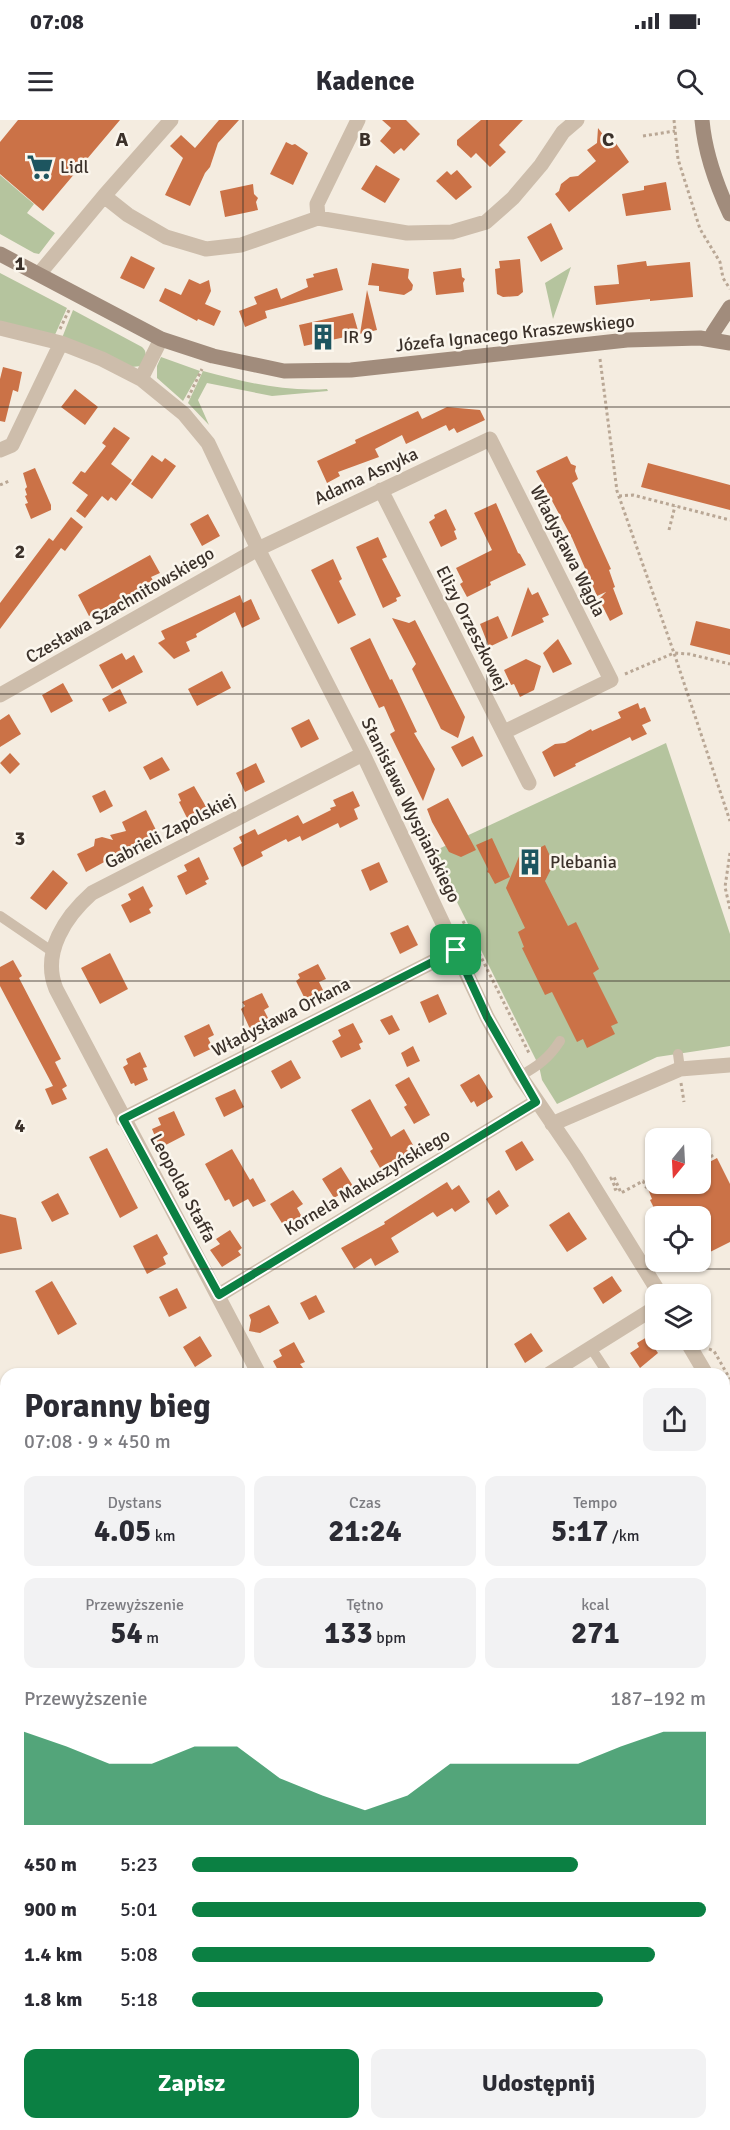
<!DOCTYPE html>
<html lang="pl">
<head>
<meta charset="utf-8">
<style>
	:root { --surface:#fff; --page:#f2f2f3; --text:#2b2b33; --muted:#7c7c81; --accent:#0b8043 }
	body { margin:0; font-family:Signika,sans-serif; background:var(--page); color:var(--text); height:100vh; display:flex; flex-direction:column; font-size:22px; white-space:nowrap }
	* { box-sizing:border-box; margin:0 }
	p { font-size:20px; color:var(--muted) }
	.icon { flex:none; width:33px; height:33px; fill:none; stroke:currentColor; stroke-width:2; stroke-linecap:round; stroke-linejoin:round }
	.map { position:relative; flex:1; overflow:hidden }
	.panel { position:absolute; left:0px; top:1248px; width:730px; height:762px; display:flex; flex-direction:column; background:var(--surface); border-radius:18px 18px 0 0; box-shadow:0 2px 4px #0004 }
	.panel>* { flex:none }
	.needle { width:39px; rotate:198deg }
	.controls { position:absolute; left:645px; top:1008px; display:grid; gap:12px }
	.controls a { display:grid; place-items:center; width:66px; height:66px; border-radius:12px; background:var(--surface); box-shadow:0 2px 4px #0004; font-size:30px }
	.pin { position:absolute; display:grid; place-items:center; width:51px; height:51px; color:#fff; margin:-26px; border-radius:12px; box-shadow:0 3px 9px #0006 }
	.round { display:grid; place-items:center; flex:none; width:63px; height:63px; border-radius:12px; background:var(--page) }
	.overview { display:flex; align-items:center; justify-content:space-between; height:102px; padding:0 24px }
	h1 { font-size:33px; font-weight:800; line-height:45px }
	.figures { display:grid; grid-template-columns:repeat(3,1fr); gap:9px; height:102px; padding:6px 24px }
	.figures div { display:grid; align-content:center; border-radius:12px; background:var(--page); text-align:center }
	.figures b { font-size:30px; font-weight:800 }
	.figures small { font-size:16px; font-weight:400 }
	.figures p { font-size:16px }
	.chart { height:168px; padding:12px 24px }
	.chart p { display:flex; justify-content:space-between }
	.chart svg { width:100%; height:108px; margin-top:6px; fill:var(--accent); opacity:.7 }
	.button { display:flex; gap:12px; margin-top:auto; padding:12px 24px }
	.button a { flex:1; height:69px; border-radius:12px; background:var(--accent); color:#fff; font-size:24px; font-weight:800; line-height:69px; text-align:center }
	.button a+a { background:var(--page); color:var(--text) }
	ul { padding:0 24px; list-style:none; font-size:20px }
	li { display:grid; grid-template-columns:96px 72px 1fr; align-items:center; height:45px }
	li i { height:15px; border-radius:8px; background:var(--accent) }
	.status { display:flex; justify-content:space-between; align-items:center; height:42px; padding:0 30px; background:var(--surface); direction:ltr }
	.status svg { height:16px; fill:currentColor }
	header { display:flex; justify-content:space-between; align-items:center; height:78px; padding:0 24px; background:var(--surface); font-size:27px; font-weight:800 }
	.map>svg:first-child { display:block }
</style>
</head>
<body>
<div class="status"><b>07:08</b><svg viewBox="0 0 49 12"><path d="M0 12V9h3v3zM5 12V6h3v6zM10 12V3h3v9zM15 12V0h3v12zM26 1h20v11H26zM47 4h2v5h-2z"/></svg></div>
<header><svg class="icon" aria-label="menu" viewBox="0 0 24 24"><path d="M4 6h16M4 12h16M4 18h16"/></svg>Kadence<svg class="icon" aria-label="search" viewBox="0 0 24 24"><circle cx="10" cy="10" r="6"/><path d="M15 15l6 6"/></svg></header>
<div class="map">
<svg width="730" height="2010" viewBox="0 0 730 2010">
	<rect width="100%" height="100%" fill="#f4ece0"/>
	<path fill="#b5c49e" d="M0,55l34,29 -7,9 28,20 -16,21 -5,-1 -34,-19z
		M571,147l-18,52 -8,-36z
		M0,153l67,35 -13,29 -54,-14z
		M73,190l69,37c7,6 2,12 -1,19l-9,1 -70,-29z
		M161,237l39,14 -17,30 -26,-23v-12z
		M203,251c41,11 82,21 124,18l1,2 -56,5 -65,-13 -9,17 11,25 -21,-22z
		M666,623l64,191v112l-73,11 -100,47 -15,-24 -3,-14 -107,-214z"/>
	<path fill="#cb7247" d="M18,0h102l-77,91 -43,-37v-32z
		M219,0h20l-21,23 -8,24 -5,6 -15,33 -25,-11 18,-37 -13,-12 11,-11 14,13z
		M382,0h24l14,14 -16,17 -3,-3 -7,6 -14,-13 11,-13z
		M481,0h42l-24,25 7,7 -16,15 -14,-14 -5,5 -14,-13v-5z
		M598,8l13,17 4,-3 14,20 -60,50 -14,-18 4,-3 2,-7 9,-7 8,-1 18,-15 -9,-11 10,-7z
		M286,22l6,3 3,-1 13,9 -15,32 -23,-11z
		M376,45l24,14 -15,24 -24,-14z
		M457,50l15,17 -16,13 -20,-19 11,-10 4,4z
		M666,62l5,28 -45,6 -4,-22 22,-4v-4z
		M253,64l1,10 4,4 -2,4 2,8 -33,7 -5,-26z
		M551,103l12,26 -22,13 -14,-25z
		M131,136l24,12 -11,21 -24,-11z
		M520,139l3,33 -5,4 -15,1 -6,-3 -2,-25 5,-1 -1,-7z
		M646,141l1,5 43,-4 3,35 -43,4v-2l-54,6 -2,-19 25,-2 -2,-19z
		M372,143l37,6 -1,9 5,7 -1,5 -8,5 -25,-4v-5l-11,-1z
		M337,148l6,22 -78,21 2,7 -22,9 -6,-16 18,-7 -3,-7 23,-9 4,11 27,-12 -2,-8 8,-2 -1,-3z
		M461,148l1,9 3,2 -2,4 1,9 -28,3 -3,-23z
		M189,159l11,5 9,-4 2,11 -6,13 16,7 -7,15 -16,-7 -1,2 -38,-20 6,-13 16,7z
		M367,170l10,40 -17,4z
		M353,193l6,21 -55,12 -5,-21z
		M3,247l19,5 -4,20 -5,-2 -8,32 -5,-1v-42z
		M75,269l23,18 -13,18 -24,-18z
		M447,287l33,3 5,10 -28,13 -3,-5 -5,3 -3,-6 -40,19 -4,-9 -27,14 4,8 -41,15 2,4 -13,7 -10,-22 39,-18 -1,-3 63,-29 4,8z
		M114,307l16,11 -19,26 21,16 -16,21 -5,-4 -3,4 -6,-5 -17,22 -9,-7 12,-16 -16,-12 9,-12 4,2 21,-27 -4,-3z
		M152,335l10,7 3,-4 11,8 -24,33 -21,-15z
		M567,336l4,8 5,2 -1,5 3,8 -6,4 39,86 -2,1 6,17 -2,1 10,26 -13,7 -11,-22 7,-7 -9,4 -25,-58 -36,-67z
		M648,343l82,22v25l-89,-23z
		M35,348l16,37v5l-20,9 -6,-15 3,-1 -3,-7 2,-1 -2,-6 2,-2 -4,-14z
		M496,383l22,50 2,1 6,11 -36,17 1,3 -24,12 -7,-13 3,-2 -7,-14 36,-18 -18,-37z
		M446,389l10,21 -2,1 3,8 -16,8 -12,-25 6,-4 -1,-3z
		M208,394l12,22 -18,10 -12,-22z
		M71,397l12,10 -18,24 -4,-3 -61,81v-26l49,-65 4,3z
		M378,417l9,20 -5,2 19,37 -5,2 1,3 -14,7 -27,-61z
		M150,435l10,18 -9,4 3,5 -65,34 -11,-21z
		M333,439l9,20 -3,2 17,34 -18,9 -27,-54z
		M528,467l4,8 6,-3 11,23 -7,3 2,4 -33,15z
		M240,475l3,8 8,-4 9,20 -18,9 -7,-16 -39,22 1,3 -11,5 4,9 -16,8 -16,-16 7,-4 -4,-8z
		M498,496l10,22 -19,9 -9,-23z
		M392,498l17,5 6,-3 50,97 -7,21 -17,-9 -29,-60 4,-5z
		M696,501l34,8v26l-40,-10z
		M370,518l20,42 2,-1 25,53 -3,1 21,36 -12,32 -33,-67 5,-3 -11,-25 -5,2 -29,-60z
		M558,519l14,25 -19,9 -10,-20z
		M122,533l4,7 8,-5 9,17 -31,17 -13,-24z
		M526,539l15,7 -7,24 -14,7 -6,-13 -3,1 -7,-15z
		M222,551l9,17 -34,18 -9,-17z
		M63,563l10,18 -22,12 -9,-18z
		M120,569l7,14 -18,9 -7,-13z
		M638,583l2,6 5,-2 6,14 -9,4 5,9 -15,7 -2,-4 -55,27 1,2 -22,11 -12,-25 13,-8 10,-1 26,-14 1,2 29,-13 -3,-6z
		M9,594l12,20 -21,13v-27z
		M309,599l10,20 -18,9 -10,-20z
		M473,616l10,20 -21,11 -11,-20z
		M10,633l10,11 -10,10 -10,-11z
		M162,637l8,13 -20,10 -7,-13z
		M256,643l9,19 -20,10 -9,-19z
		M194,666l14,24 -20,10 -9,-18 2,-1 -3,-7z
		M105,670l8,16 -13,7 -8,-17z
		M353,671l7,15 -6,3 4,10 -18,9 -2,-5 -36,18 -2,-5 -12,6 -2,-3 -25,13 2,4 -21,11 -9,-19 9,-5 -3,-6 16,-8 3,6 40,-20 5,9 28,-14 -1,-2 6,-2 -3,-6z
		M448,678l28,52 -15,7 -12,-5 -17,-30 -5,-13z
		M146,690l13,26 -21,11 -1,-3 -51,28 -9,-18 17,-8 1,-7 7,-2 11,3 -3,-5 16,-4 -4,-9z
		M492,718l18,39 -15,7 -6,-11 -2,-1 1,-3 -12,-24z
		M545,725l10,22 -4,2 -6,12 23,45 8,-4 23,47 -6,4 25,50 -7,3 4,8 -28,14 -4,-9 -6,3 -25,-50 -7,3 -23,-47 2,-1 -6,-15 7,-4 -19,-40 14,-34 3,2z
		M199,737l10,22 -4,2 2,3 -21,11 -9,-19 10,-5 -3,-6z
		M379,742l9,20 -18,9 -9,-21z
		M53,750l15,13 -22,27 -16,-12z
		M143,766l10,20 -4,3 2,4 -21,10 -9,-18 10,-5 -3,-6z
		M408,805l10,20 -18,9 -10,-21z
		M110,833l18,36 -28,15 -19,-36z
		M13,840l9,16 -3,2 42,81 -6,3 12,24 -5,3 5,10 -15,6 -7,-16 8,-3 -53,-100v-19z
		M318,844l8,15 -7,3 5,10 -18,9 -10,-20 4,-3 -2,-4z
		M262,873l7,14 -5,3 5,10 -19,9 -9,-20 4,-3 -3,-4z
		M438,874l9,20 -18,9 -9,-21z
		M392,895l8,15 -11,5 -9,-15z
		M353,903l10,19 -4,2 2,5 -20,9 -9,-17 9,-5 -3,-6z
		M209,904l5,11 -6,3 5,10 -19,9 -10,-21z
		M413,926l7,15 -13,6 -6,-14z
		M140,932l7,15 -4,1 5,12 -13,6 -1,-3 -3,1 -8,-17 5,-3 -2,-5z
		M291,940l10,18 -20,11 -10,-18z
		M479,954l14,23 -16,10 -3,-6 -3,2 -11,-18z
		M409,957l21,38 -16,9 -10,-17 3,-2 -12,-20z
		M235,969l9,18 -20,10 -9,-19z
		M370,979l21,38 13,-8 9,16 -7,4 3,3 -29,16 -10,-17 3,-2 -22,-39z
		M174,991l11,24 -25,13 -8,-19 9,-4 -3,-7z
		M522,1021l12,19 -18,11 -11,-20z
		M107,1028l31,60 -18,10 -31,-61z
		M232,1029l18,31 3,-2 13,23 -13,6 -5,-8 -15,8 -4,-8 -4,2 -20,-37z
		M717,1038l13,26v58l-30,15v-41h-42l-8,-16 2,-1 -4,-10 11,-5h41v-17z
		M341,1047l12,19 -19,12 -12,-19z
		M447,1062l5,8 7,-5 11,17 -15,10 -3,-4 -15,9 -4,-5 -42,26 8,14 -24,14 -4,-8 -17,11 -13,-21 44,-24 -1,-2z
		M293,1070l10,14 -6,4 5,9 -17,11 -15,-24z
		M499,1070l10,16 -13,9 -10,-16z
		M58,1073l11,21 -17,8 -11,-20z
		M569,1092l18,27 -20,13 -18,-27z
		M0,1094l16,4 6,31 -22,5z
		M230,1110l12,18 -4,3 3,4 -19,12 -12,-17 10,-6 -4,-5z
		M157,1114l11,20 -5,3 3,7 -19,10 -14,-28z
		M612,1156l10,15 -19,13 -10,-16z
		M52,1161l25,43 -19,11 -23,-44z
		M177,1168l10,20 -18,9 -10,-20z
		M316,1175l9,17 -16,8 -9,-17z
		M269,1185l10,18 -19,10 -11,-2 2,-11 -2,-5z
		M531,1213l12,18 -18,12 -11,-19z
		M200,1216l12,20 -17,11 -12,-20z
		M647,1217l11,16 -18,15 -10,-15 9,-6 -2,-4z
		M294,1222l11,20 -5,2 3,4 -11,6h-12l-7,-13 9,-5 -3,-6z"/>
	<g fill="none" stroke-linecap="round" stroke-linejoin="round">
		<path stroke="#b9a795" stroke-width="3" stroke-dasharray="3 3" stroke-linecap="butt" d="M674,0l4,39 22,70 20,33 3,16 7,11
			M643,16l32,-5
			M60,209l10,-21
			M600,239l17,132 57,162 15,1 41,10
			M188,278l14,-29
			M0,365l9,-4
			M619,376l14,-1 97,25
			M669,410l6,-24
			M625,554l49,-21 56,168
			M730,733l-5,34 5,22
			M463,801l67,134
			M681,963l3,19
			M700,1042l12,-6 -10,-20
			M614,1070l2,-1 -5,-11 3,-1 7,16 22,-12 3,6 10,-4
			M709,1229l5,2 16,28
			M0,1405l6,4
			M724,1447l6,-4
			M724,1518l6,-3
			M724,1554l6,10
			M724,1575l6,2
			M724,1737l6,-17
			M724,1750l6,2
			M724,1851l6,-7
			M326,2004v6
			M431,2004l9,6
			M35,2010l11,-6
			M245,2010l2,-6
			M564,2010l5,-6
			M616,2010l4,-6"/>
		<path stroke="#cdbdab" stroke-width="10" d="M0,796l53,36
			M678,934l2,15
			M520,956c18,-10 29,-18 40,-35
			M591,1228l17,26
			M724,1475l6,-4
			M724,1807l6,-14"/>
		<path stroke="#cdbdab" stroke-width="15" d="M104,76l67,-76
			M318,98l-1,-14 41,-84
			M39,154l65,-78 24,19 38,22 40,12 35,-4 77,-27 89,15 45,-1 34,-10 27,-24 28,-33 22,-33 14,-12
			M0,208l61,15 41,16 39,20 43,35 24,29 50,106 105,205 124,263 33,59 56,82 84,136
			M141,259l20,-40
			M0,330l12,-5 49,-102
			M381,370l148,293
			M0,575l258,-146 232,-110 121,241 -107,52
			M123,999l333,-169
			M552,1004l128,-55 50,-4
			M219,1175l317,-193
			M686,1220l20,34
			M259,1254l-203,-385c-15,-37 10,-73 36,-96l271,-139
			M549,1254l107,-67
			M724,1358l6,11
			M0,1432l6,3
			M0,1812l6,-2
			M0,1875l6,6
			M96,2004l4,6
			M594,2010l5,-6"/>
		<path stroke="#a18c7c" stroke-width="15" d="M702,0c3,34 14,64 28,94
			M0,134l161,85 52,17 71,15 67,-1 276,-30 73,-2 30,5
			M713,213l17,-26
			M724,1424l6,-4
			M64,2010l9,-6"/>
	</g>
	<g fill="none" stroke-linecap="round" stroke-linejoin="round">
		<g stroke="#fff" stroke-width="12">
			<path id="route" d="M456,830l31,67 49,85 -317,193 -96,-176z"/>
		</g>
		<use href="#route" stroke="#0b8043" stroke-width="8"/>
	</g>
	<path fill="none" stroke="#3b312a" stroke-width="1.5" stroke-opacity="0.55" d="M243,0v1254M487,0v1254M0,287h730M0,574h730M0,861h730M0,1149h730M0,1436h6M724,1436h6M0,1723h6M724,1723h6M243,2004v6M487,2004v6"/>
	<defs>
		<g id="supermarket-bare" transform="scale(2.07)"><path d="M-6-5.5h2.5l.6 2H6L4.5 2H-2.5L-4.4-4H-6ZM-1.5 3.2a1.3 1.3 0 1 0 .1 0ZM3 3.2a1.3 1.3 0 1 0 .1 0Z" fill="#1d555f" stroke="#fbf6ed" stroke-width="2.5" paint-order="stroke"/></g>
		<g id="building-bare" transform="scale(2.07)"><path d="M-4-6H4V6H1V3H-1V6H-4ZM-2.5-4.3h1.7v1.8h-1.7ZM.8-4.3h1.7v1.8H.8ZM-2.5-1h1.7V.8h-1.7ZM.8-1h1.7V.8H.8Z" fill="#1d555f" stroke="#fbf6ed" stroke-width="2.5" paint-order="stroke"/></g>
	</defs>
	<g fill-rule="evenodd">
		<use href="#supermarket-bare" x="40" y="47"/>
		<use href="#building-bare" x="323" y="217"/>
		<use href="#building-bare" x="530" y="742"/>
	</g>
	<g text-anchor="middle" stroke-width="5" stroke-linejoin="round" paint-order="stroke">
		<g font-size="18" fill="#3b312a" stroke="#fbf6ed" text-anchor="start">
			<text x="60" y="53">Lidl</text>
			<text x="343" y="223">IR 9</text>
			<text x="550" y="748">Plebania</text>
		</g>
		<g font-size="18" fill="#3b312a" stroke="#fbf6ed">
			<text transform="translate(515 213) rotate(-6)" y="6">Józefa Ignacego Kraszewskiego</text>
			<text transform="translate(366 356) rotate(-25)" y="6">Adama Asnyka</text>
			<text transform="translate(568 431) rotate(63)" y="6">Władysława Wągla</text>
			<text transform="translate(120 485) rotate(-30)" y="6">Czesława Szachnitowskiego</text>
			<text transform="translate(472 508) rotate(63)" y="6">Elizy Orzeszkowej</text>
			<text transform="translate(411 690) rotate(64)" y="6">Stanisława Wyspiańskiego</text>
			<text transform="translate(170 711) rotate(-27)" y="6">Gabrieli Zapolskiej</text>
			<text transform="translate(281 897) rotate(-27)" y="6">Władysława Orkana</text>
			<text transform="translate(367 1062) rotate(-31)" y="6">Kornela Makuszyńskiego</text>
			<text transform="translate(183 1068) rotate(62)" y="6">Leopolda Staffa</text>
		</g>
	</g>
	<g font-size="20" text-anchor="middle" font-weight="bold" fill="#3b312a" stroke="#fbf6ed" stroke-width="5" stroke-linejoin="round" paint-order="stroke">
		<text x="122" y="26">A</text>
		<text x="365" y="26">B</text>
		<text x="608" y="26">C</text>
		<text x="20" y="150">1</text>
		<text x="20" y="438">2</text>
		<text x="20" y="725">3</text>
		<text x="20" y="1012">4</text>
	</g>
</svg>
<div class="controls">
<a><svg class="needle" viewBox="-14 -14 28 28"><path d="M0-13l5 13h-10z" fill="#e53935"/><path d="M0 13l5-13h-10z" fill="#7c7c81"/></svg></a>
<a><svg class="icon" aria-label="locate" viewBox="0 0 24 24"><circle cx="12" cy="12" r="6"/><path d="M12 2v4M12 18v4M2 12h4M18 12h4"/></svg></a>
<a><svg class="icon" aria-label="layers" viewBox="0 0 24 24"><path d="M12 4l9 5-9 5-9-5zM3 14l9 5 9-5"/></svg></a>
</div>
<div class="pin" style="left:456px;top:830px;background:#1e9e55"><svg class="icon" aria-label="arrive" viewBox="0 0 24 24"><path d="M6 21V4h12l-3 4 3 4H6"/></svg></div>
<section class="panel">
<div class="overview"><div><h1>Poranny bieg</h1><p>07:08 · 9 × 450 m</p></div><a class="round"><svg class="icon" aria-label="share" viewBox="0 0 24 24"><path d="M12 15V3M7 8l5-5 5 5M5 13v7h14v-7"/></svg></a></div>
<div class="figures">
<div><p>Dystans</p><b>4.05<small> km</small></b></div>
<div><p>Czas</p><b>21:24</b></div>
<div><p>Tempo</p><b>5:17<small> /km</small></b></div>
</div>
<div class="figures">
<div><p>Przewyższenie</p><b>54<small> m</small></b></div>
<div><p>Tętno</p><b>133<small> bpm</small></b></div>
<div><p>kcal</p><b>271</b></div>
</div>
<div class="chart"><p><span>Przewyższenie</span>187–192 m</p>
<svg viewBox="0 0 160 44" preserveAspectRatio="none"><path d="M0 44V6L10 12L20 19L30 19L40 12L50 12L60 25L70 32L80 38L90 32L100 19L110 19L120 19L130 19L140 12L150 6L160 6V44z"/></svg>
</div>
<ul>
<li><b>450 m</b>5:23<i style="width:75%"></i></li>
<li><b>900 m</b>5:01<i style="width:100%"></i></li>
<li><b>1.4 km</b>5:08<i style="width:90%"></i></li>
<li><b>1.8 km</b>5:18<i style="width:80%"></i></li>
</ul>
<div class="button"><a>Zapisz</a><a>Udostępnij</a></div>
</section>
</div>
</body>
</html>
